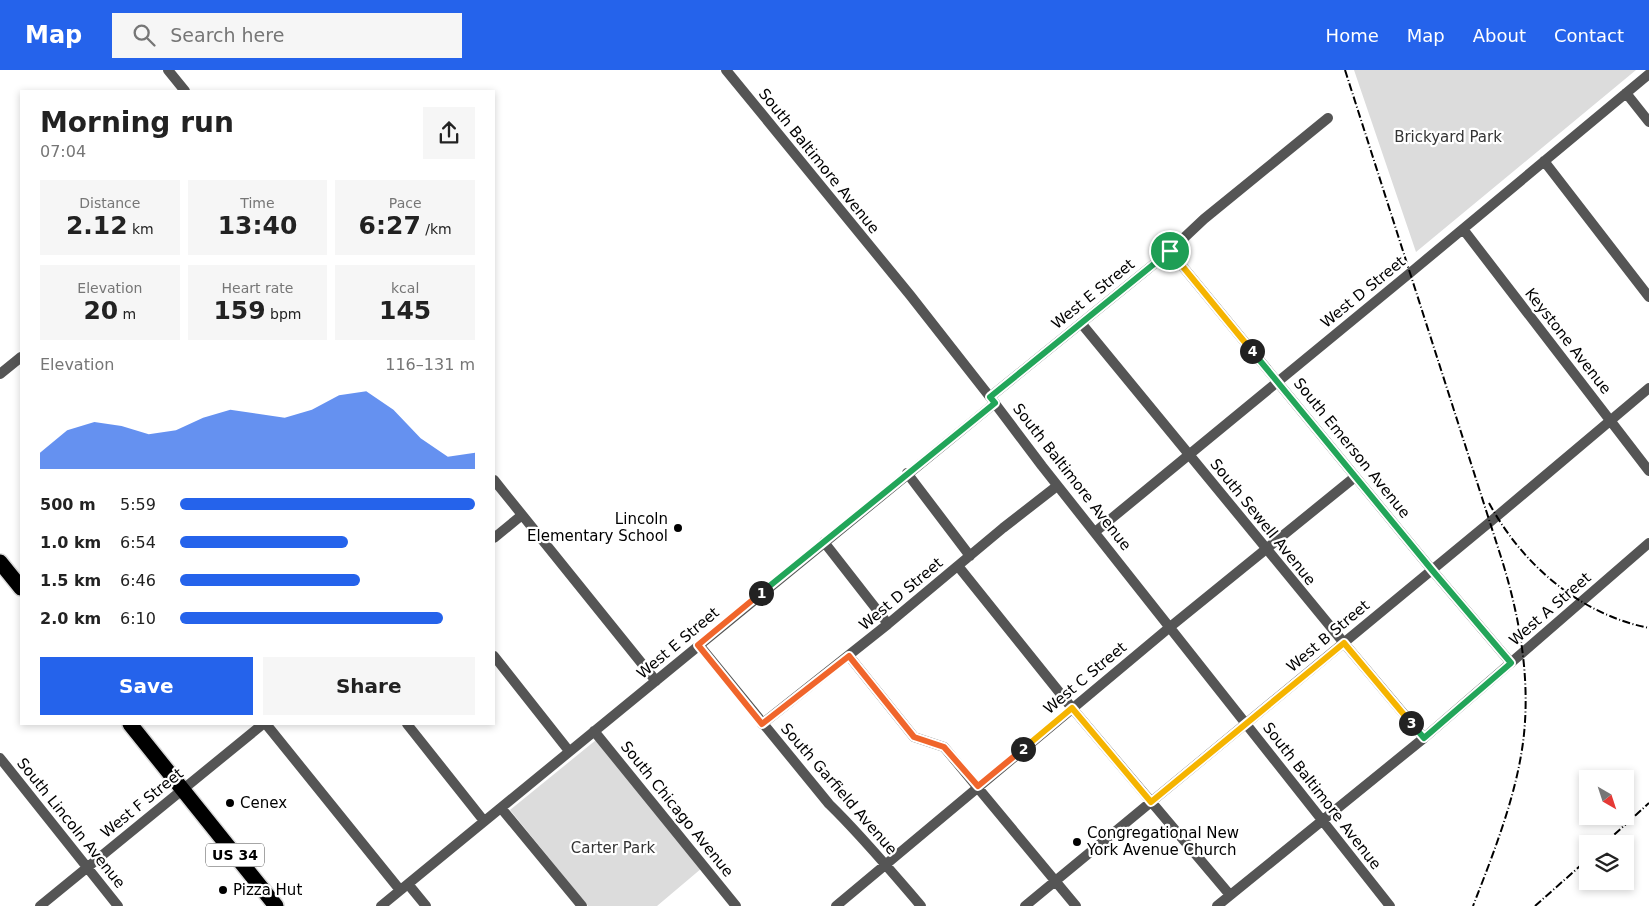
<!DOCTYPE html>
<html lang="en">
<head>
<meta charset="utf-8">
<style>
	:root { --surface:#fff; --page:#f6f6f6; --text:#222; --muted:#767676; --accent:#2563eb }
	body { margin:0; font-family:"DejaVu Sans",sans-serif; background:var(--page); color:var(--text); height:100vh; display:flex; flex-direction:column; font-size:19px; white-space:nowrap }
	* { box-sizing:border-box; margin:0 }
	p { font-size:16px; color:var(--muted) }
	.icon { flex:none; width:28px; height:28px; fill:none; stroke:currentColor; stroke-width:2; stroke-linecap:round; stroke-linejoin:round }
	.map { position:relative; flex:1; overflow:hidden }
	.details { position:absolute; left:20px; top:20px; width:475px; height:635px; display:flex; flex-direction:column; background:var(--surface); border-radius:0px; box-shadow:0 2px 8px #0003 }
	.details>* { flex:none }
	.needle { width:32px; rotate:141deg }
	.tools { position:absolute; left:1579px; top:700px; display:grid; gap:10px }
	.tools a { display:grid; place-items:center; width:55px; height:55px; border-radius:0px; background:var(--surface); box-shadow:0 2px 8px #0003; font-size:25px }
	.pin { position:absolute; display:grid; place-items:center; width:42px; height:42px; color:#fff; margin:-21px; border:2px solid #fff; border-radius:50%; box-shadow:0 1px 5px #0007 }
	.km { position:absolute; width:25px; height:25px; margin:-12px; border-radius:50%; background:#222; color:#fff; font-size:14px; line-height:25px; text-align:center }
	.round { display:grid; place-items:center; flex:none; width:52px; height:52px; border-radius:0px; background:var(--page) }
	.headline { display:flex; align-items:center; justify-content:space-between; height:85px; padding:0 20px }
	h1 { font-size:28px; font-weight:600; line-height:38px }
	.metrics { display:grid; grid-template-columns:repeat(3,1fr); gap:8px; height:85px; padding:5px 20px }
	.metrics div { display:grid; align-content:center; border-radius:0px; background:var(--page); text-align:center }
	.metrics b { font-size:25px; font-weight:600 }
	.metrics small { font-size:14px; font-weight:400 }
	.metrics p { font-size:14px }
	.chart { height:140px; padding:10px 20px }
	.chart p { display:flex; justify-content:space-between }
	.chart svg { width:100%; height:90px; margin-top:5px; fill:var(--accent); opacity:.7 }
	.cta { display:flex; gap:10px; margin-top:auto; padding:10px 20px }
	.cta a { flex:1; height:58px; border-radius:0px; background:var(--accent); color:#fff; font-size:20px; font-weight:600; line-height:58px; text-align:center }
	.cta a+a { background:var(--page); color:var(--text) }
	ul { padding:0 20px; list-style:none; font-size:16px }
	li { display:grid; grid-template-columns:80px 60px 1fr; align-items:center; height:38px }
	li i { height:12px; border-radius:6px; background:var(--accent) }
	header { display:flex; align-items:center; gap:30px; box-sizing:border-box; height:70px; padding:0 25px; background:var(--accent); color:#fff }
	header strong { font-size:24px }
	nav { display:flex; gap:28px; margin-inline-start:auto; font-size:18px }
	.search { width:350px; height:45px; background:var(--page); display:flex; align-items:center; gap:12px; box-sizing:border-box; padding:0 18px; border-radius:0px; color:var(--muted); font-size:19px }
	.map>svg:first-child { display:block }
</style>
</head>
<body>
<header>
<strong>Map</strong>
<div class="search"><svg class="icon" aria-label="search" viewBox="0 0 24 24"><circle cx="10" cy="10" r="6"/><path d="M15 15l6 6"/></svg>Search here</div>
<nav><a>Home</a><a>Map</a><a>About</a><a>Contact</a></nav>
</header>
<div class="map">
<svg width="1649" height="836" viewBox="0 0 1649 836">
	<rect width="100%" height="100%" fill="#fff"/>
	<path fill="#dcdcdc" d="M1354,0h282l-220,182z
		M596,670l106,128 -45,38h-69l-78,-96z"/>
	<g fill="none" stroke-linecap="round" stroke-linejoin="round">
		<g stroke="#dbdbdb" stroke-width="18">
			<path id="highway" d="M0,492l21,26
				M130,654l146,182"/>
		</g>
		<path stroke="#555" stroke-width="10" d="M168,0l17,21
			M726,0l184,225 80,102 52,69 348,440
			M1626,23l23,29
			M1544,91l105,136
			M1463,159l186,242
			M1170,181l262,319 79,93
			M1081,253l263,320 80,95
			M0,304l21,-17
			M990,327l180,-146 34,-32 124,-101
			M907,403l63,83
			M494,410l162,201
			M1095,462l315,-259 239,-199
			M494,468l28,-23
			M824,472l64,82
			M958,496l114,142 158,187
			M699,575l130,159c33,32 62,67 92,102
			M494,586l75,95
			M849,586l65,81 30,10 132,159
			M266,654l134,166
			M407,654l77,97
			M762,654l126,-100 115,-96 54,-42
			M594,661l142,175
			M0,688l118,148
			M501,738l81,98
			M408,814l18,22
			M40,836l223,-182
			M381,836l614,-503
			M836,836l334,-279 185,-150
			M1025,836l465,-384 159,-134
			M1217,836l207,-168 225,-195"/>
		<use href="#highway" stroke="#000" stroke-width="15"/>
		<path stroke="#000" stroke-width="2" stroke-dasharray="8 2.5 1 2.5" stroke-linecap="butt" d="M1345,0l156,487c18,57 29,117 23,177 -6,58 -30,118 -51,172
			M1489,433c33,61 90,111 160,125
			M1604,774l45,-41
			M1535,836l53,-47"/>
	</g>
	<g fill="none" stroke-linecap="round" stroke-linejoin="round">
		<g stroke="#fff" stroke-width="10">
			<path id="split-1" d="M761,523l234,-190 -5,-6 180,-146"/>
		</g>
		<g stroke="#fff" stroke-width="10">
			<path id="split-2" d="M761,523l-63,52 64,79 87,-68 65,81 30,10 34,39 45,-37"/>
		</g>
		<g stroke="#fff" stroke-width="10">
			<path id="split-3" d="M1023,679l49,-41 79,94 193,-159 67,80"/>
		</g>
		<g stroke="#fff" stroke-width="10">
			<path id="split-4" d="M1252,281l180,219 79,93 -87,75 -13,-15"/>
		</g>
		<g stroke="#fff" stroke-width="10">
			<path id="split-5" d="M1170,181l82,100"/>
		</g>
		<use href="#split-1" stroke="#22a559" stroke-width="6"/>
		<use href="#split-2" stroke="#f0652b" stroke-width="6"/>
		<use href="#split-3" stroke="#f5b400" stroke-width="6"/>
		<use href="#split-4" stroke="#22a559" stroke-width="6"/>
		<use href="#split-5" stroke="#f5b400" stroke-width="6"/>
	</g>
	<g fill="#000" stroke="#fff" stroke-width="2">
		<circle cx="678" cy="458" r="5"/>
		<circle cx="230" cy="733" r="5"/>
		<circle cx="1077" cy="772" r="5"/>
		<circle cx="223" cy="820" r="5"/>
	</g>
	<g text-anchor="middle" stroke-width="4.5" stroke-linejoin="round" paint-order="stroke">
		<rect fill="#fff" stroke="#4c4c4c" stroke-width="1" x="206" y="773.5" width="58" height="23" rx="4"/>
		<g font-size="14" font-weight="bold" fill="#000">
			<text x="235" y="790">US 34</text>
		</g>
		<g font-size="15" fill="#333" stroke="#fff">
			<text x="1448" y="72">Brickyard Park</text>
			<text x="613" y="783">Carter Park</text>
		</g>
		<g font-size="15" fill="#000" stroke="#fff">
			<text transform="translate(819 91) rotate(51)" y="5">South Baltimore Avenue</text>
			<text transform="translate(1363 222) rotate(-39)" y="5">West D Street</text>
			<text transform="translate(1093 224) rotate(-39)" y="5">West E Street</text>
			<text transform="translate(1568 271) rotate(52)" y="5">Keystone Avenue</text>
			<text transform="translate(1352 378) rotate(51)" y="5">South Emerson Avenue</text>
			<text transform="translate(1072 407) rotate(52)" y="5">South Baltimore Avenue</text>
			<text transform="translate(1263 452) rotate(51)" y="5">South Sewell Avenue</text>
			<text transform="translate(901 524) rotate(-40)" y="5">West D Street</text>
			<text transform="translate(1550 539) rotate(-41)" y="5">West A Street</text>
			<text transform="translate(1328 566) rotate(-40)" y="5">West B Street</text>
			<text transform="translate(678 573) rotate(-40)" y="5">West E Street</text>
			<text transform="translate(1085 608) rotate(-40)" y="5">West C Street</text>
			<text transform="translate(839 719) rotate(49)" y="5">South Garfield Avenue</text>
			<text transform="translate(1322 726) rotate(52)" y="5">South Baltimore Avenue</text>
			<text transform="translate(142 733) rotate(-39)" y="5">West F Street</text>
			<text transform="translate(677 739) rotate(51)" y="5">South Chicago Avenue</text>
			<text transform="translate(71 753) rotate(51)" y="5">South Lincoln Avenue</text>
		</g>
		<g font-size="15" fill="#000" stroke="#fff" text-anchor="start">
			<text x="668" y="454" text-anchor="end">Lincoln<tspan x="668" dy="17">Elementary School</tspan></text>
			<text x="240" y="738">Cenex</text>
			<text x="1087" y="768">Congregational New<tspan x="1087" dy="17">York Avenue Church</tspan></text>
			<text x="233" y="825">Pizza Hut</text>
		</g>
	</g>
</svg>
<div class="tools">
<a><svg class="needle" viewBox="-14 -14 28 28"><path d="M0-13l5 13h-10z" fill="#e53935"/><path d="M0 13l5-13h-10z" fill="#767676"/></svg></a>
<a><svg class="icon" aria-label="layers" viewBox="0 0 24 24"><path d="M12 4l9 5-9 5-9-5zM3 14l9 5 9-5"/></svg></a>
</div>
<div class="pin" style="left:1170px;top:181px;background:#1e9e55"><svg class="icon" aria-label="arrive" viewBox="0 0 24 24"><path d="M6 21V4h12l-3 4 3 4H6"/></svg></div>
<b class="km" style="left:761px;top:523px">1</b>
<b class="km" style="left:1023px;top:679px">2</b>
<b class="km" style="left:1411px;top:653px">3</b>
<b class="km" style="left:1252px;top:281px">4</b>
<section class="details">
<div class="headline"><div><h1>Morning run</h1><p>07:04</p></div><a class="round"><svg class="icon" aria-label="share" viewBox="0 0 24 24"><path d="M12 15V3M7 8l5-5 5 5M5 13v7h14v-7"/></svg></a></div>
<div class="metrics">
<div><p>Distance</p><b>2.12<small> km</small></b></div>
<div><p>Time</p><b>13:40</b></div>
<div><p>Pace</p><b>6:27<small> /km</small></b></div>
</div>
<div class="metrics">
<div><p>Elevation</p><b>20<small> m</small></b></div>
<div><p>Heart rate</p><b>159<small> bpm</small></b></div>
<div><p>kcal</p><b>145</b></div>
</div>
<div class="chart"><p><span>Elevation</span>116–131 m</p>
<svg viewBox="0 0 160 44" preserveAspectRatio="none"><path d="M0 44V36L10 25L20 21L30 23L40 27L50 25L60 19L70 15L80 17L90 19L100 15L110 8L120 6L130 15L140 29L150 38L160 36V44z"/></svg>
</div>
<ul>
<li><b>500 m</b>5:59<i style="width:100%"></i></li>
<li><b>1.0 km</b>6:54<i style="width:57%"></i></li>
<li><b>1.5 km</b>6:46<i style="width:61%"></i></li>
<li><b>2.0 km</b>6:10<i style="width:89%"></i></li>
</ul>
<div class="cta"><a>Save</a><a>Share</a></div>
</section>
</div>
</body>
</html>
